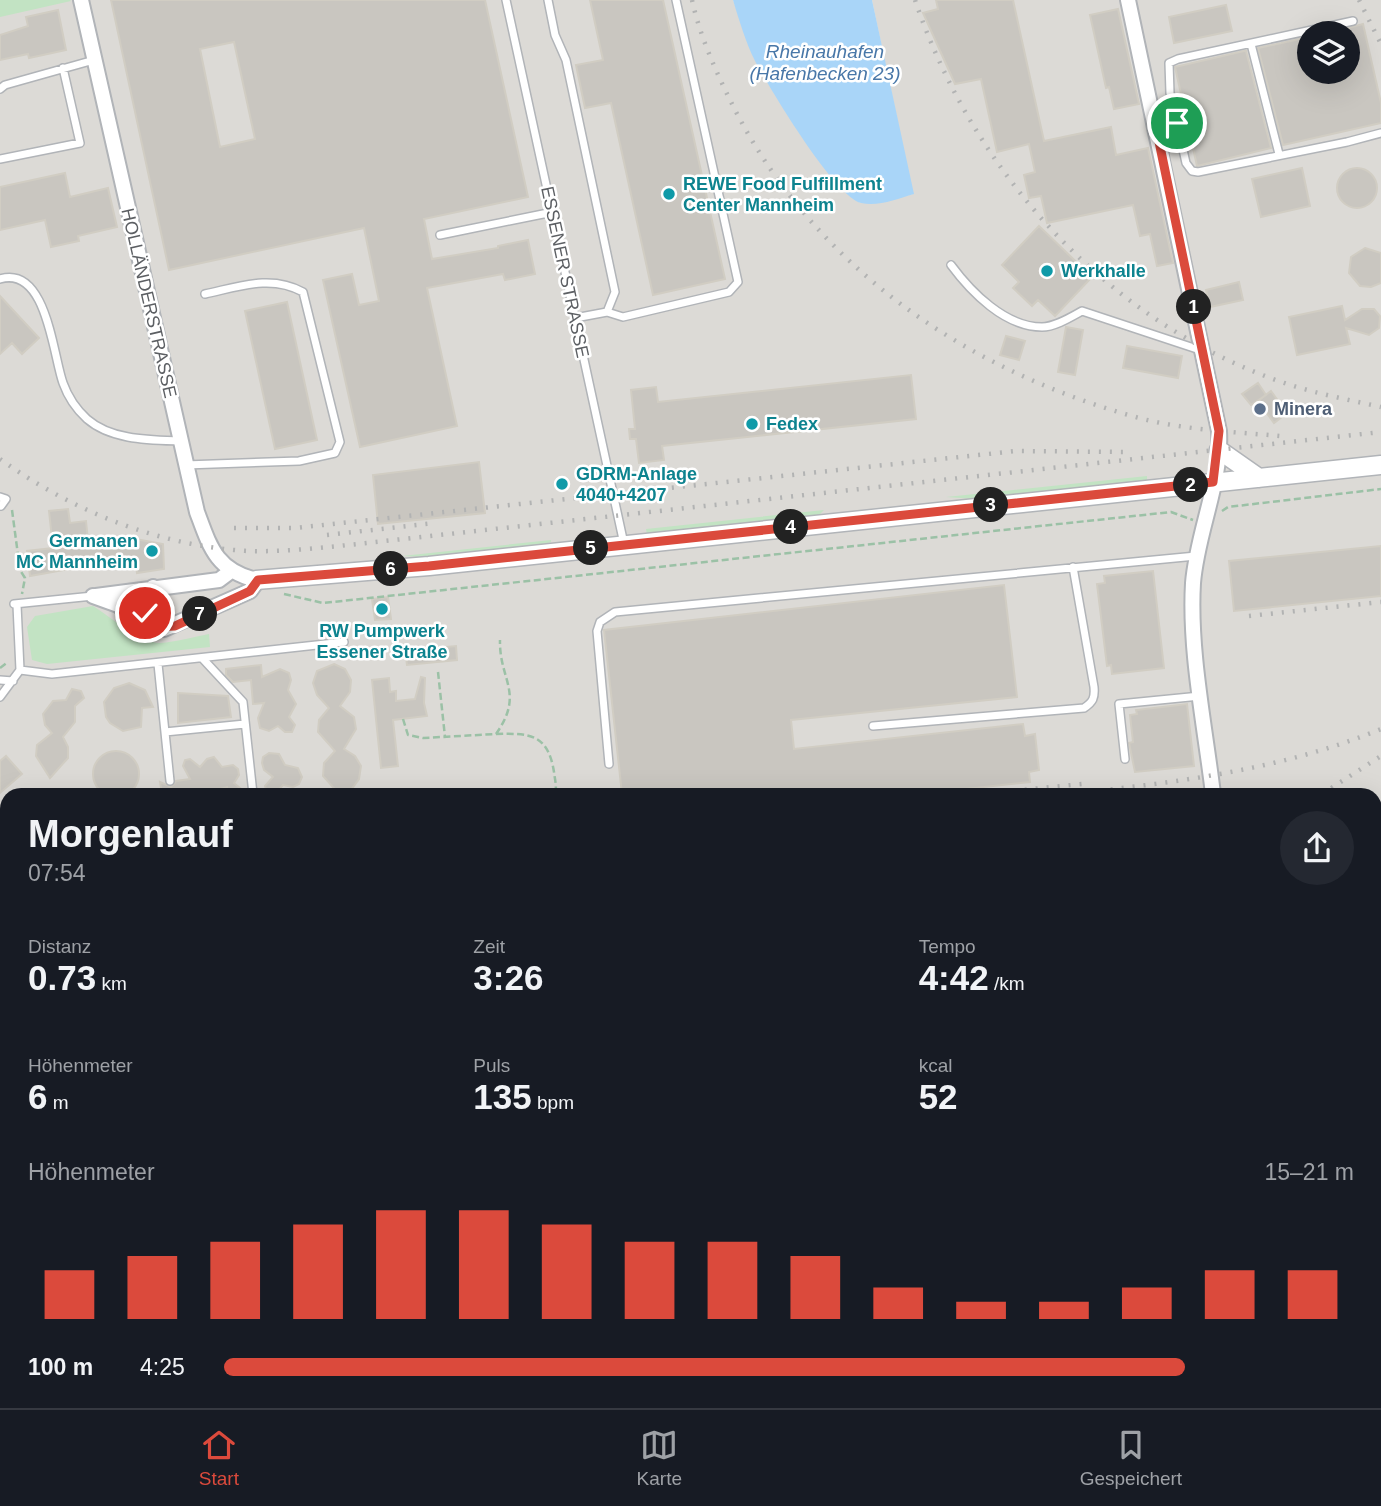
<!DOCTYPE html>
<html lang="de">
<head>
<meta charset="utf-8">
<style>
	:root { --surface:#171b24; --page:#242831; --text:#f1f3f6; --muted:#9ea1a6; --line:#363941; --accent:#db4a3c }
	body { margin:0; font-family:Arial,sans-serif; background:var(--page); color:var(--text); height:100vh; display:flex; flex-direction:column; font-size:26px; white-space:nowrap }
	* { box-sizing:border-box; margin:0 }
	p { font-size:23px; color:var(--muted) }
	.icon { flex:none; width:38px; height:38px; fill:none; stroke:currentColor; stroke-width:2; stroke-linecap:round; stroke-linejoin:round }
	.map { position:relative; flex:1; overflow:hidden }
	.drawer { position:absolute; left:0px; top:788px; width:1382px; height:621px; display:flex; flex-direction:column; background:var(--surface); border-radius:21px 21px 0 0; box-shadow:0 7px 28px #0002 }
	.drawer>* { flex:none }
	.fabs { position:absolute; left:1297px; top:21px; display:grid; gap:14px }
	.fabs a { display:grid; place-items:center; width:63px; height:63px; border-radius:50%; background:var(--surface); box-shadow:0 7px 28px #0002; font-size:35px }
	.pin { position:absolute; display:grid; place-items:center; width:60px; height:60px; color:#fff; margin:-30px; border:4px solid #fff; border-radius:50%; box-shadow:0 2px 7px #0007 }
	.km { position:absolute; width:35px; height:35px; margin:-18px; border-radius:50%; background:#222; color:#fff; font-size:19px; line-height:35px; text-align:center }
	.round { display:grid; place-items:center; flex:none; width:74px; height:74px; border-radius:37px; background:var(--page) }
	.head { display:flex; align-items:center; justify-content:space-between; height:119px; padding:0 28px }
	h1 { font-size:38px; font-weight:700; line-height:52px }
	.stats { display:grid; grid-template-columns:repeat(3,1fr); gap:10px; height:119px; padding:7px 28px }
	.stats div { display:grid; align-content:center }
	.stats b { font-size:35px; font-weight:700 }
	.stats small { font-size:19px; font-weight:400 }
	.stats p { font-size:19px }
	.chart { height:196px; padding:14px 28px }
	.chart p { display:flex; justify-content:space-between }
	.chart svg { width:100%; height:126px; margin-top:7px; stroke:var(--accent); stroke-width:6 }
	ul { padding:0 28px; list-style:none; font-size:23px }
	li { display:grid; grid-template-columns:112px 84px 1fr; align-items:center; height:52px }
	li i { height:18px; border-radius:9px; background:var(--accent) }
	.tab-bar { display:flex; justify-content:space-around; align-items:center; height:98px; border-top:2px solid var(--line); background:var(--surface); font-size:19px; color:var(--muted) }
	.tab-bar a { display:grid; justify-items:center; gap:4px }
	.tab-bar .active { color:var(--accent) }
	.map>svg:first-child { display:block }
</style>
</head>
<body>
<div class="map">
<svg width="1381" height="1408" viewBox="0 0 1381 1408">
	<rect width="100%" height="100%" fill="#edebe4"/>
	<path fill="#dcdad6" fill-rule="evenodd" d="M0,0h733l21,58 106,145h19l34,-9 -41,-194h509v1119l-5,4v-329h-1369v95l-7,-3zM1309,33h39v39h-39z
		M7,1127v268l-7,1v-267z"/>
	<path fill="#c2e3c3" d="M0,0h70l1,1 -71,16z
		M1147,476v6l-172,17 -29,-2z
		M824,510l-6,6 -171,19 -1,-6z
		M551,540v2l-14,4 -113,11 -22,-1z
		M93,606c18,11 47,37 67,37 16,-1 33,-6 49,-9l1,13 -163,17 -15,-4 -5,-33 8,-11z
		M1381,1170v238h-1153l55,-6h1093v-229z
		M7,1195v104l-7,1v-103z"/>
	<path fill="#a9d5f8" d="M733,0h139l42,194c-17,5 -36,13 -53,9 -27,-7 -91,-114 -106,-142 -9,-18 -16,-41 -22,-61z
		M0,886l7,3v238l-7,2z"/>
	<path fill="#c9c6c0" stroke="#d1cdc3" stroke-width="2" fill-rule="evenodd" d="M111,0h374l43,197 -104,22 8,40 66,-11v-2l30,-6 7,34 -30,6 -2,-6 -76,14 30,138 -97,21 -37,-167 29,-6 7,31 20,-4 -15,-73 -195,42zM234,42l21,97 -35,8 -20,-98z
		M590,0h73l62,279 -72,16 -42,-192 -26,5 -9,-43 27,-5z
		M936,0h77l31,141 67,-14 5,28 32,-7 25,115 -16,3 -7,-32 -10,2 -7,-31 -86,18 -6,-27 -12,2 -5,-23 11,-3 -6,-28 -32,8 -16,-73 -26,5 -32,-71 15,-4z
		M1226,5l6,26 -58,12 -5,-26z
		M1118,9l21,95 -25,5 -5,-22 -3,1 -16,-73z
		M58,10l8,40 -37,8 -1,-4 -28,6v-25l28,-9 -2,-9z
		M1363,24l18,79v20l-98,22 -25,-97 51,-11v35h39v-44z
		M1244,51h2l25,97 -74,18 -22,-99z
		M1302,168l8,38 -49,11 -9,-38z
		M1337 188a20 20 0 1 1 40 0a20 20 0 1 1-40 0Z
		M65,173l5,24 38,-9 9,39 -39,9 1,5 -28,6 -6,-27 -45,10v-43z
		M1039,226l53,51 -37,39 -17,-16 -6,6 -19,-18 6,-6 -17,-17z
		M1365,248l16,5v30l-10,4 -11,-1 -11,-13 2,-16z
		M1239,282l4,18 -33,7 -4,-17z
		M0,296l39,42 -17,16 -10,-11 -12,11z
		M287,302l30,138 -42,9 -30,-138z
		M1342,306l3,14 17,-11h12l6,7 -1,12 -10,7 -23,-7 4,16 -53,11 -8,-38z
		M1066,327l17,3 -8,45 -17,-3z
		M1006,336l19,5 -6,19 -19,-5z
		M1127,346l55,10 -4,22 -55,-10z
		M911,375l5,44 -254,27 2,14 -25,3 -3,-24h-6l-1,-10h6l-4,-39 25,-3 2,15z
		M1258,383l8,12 -15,10 -9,-11z
		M1271,391l16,22 -13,10 -16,-22z
		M479,462l6,51 -107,11 -5,-49z
		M68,509l2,14 16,-2 2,20 46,3 1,-5 28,5 1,25 -27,4 -1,-8 -34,-3 1,-5 -29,3 1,8 -45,8 -3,-25 26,-3 -4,-37z
		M1381,546v50l-147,15 -5,-50z
		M1153,571l11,97 -52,6 -1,-9 -4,1 -10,-82 8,-1 -1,-7z
		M1004,585l13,112 -226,23 3,29 229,-25 2,12 10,-2 4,36 -10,2 1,10 -110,12h-298l-18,-164z
		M388,597l3,22 -16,1 -3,-21z
		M456,646l1,14 -50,5 -2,-14z
		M334,664l11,5 6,11 -1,12 -10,14 14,11 2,12 -12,20 11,7 6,10 -2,13 -11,15h-9l-16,-18 1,-13 11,-12 -17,-19 1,-12 10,-12 -12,-13 -4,-12 4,-12z
		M261,665l1,12 18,-8 9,4 2,7 -3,10 8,14 -7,13 6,8 -3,7h-7l-7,-6 -9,5 -9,-3 -2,-10 6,-15 -11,1 -2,-24 -18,2 -7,-7v-6z
		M421,677l4,1 -1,25 3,13 -34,4 5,46 -17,2 -9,-88 17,-2 1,14 6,-1v10l19,-2z
		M129,683l16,7 8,17 -11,1 -1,19 -18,4 -13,-8 -4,-6 -2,-15 10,-14z
		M72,689l9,2 3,7 -9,8v16l-12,15 5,10v11l-18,20 -14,-22 1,-11 15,-12 -7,-8 -2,-11 10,-13 13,-1z
		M178,693l50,3 3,21 -53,6z
		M1187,704l7,62 -59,6 -6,-29 4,-1 -3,-27 7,-1 -1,-4z
		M93 774a23 23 0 1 1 46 0a23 23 0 1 1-46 0Z
		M269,753l10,1 6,11 13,3 4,9 -3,7 -6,3 -10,-2 -8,9 -8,-1 -2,-7 8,-9 -9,-7 -2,-7 1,-6z
		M6,756l16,18 -22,19v-32z
		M214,757l8,10 11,-2 5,4 1,6 -5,8 13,11h-19l-1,-7 -12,4h-16l2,3h-39l-2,-12 11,5 5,-6 14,-2 -7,-13 2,-6 5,-1 10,8 7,-8z"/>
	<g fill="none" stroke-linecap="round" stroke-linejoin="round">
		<g stroke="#b1b4b8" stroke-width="10">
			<path id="service" d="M506,0l118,544
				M548,0l7,35 11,25 49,232 -8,20
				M1251,44l28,110
				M0,89l5,-4 89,-25
				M1177,123l9,40 6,8 6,1 149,-30 34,-9
				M1157,132l20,-9 -7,-30 -1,-30 9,-4 175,-38
				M0,159l80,-16 -17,-75
				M440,235l113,-23
				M951,265c20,27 54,62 91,62 13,0 29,-10 40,-16l121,40
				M0,279c47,-14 53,77 63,104 5,14 13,26 24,36 24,21 62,21 92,22
				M575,318l32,-6 16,5 106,-25 9,-10 -62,-282
				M185,465l114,-4 36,-8 5,-11 -37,-150c-32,-18 -65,-5 -98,2
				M0,497l6,2 -5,7
				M14,604l79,-8
				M203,659l40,43 10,92
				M158,664l12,117
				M20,670l32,4 292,-32
				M0,680l13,1
				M0,697l20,-27 -3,-65
				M873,726l211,-18c9,-6 11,-10 10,-21l-21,-120
				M165,732l80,-8
				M1125,759l-6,-55 81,-8
				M609,764l-12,-133 3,-9 15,-10 581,-56"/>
		</g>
		<g stroke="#b1b4b8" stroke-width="18">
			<path id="minor" d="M81,0l116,512c13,35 19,58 59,68
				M1128,0l91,431c3,51 -22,101 -26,152 -4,68 12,143 20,211
				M153,587c-10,16 -9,25 0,40
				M93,596l25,9 24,18 22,6 86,-38 8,-11
				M96,596l123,-16 12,-9
				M1376,1111l5,-2
				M0,1403l13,-1"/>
		</g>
		<g stroke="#b1b4b8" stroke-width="21">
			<path id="tertiary" d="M1219,450l40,28
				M256,580l173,-14 952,-101"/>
		</g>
		<path stroke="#9bc1a6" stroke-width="2.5" stroke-dasharray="7 3.5" stroke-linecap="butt" d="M12,510l8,60 5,8 -3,16
			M1222,511l6,-4 153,-18
			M284,594l39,9 848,-91 22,8
			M0,668l8,-6
			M438,672l7,65
			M403,719l5,16 15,3 73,-4c29,-41 3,-54 4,-94
			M496,734c34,-1 52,0 58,38 1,8 3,15 1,22
			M0,891l7,-2
			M188,1408l58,-6
			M1197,1408v-6"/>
		<use href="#service" stroke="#fff" stroke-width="7"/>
		<use href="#minor" stroke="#fff" stroke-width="14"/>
		<use href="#tertiary" stroke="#fff" stroke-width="18"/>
		<path stroke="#b2b3b3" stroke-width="4.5" stroke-dasharray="2 9" stroke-linecap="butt" d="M692,0c8,37 25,74 42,108 83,162 236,265 409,311 44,11 92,13 137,17
			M915,0c57,169 188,317 358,379 35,13 72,20 108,28
			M1359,0l22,44
			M0,459c72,52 159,87 248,92 30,1 61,-2 91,-5l1042,-114
			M234,528h61l721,-77 110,1
			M327,535l108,-12
			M1249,616l132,-14
			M981,794l101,-10
			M1067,794c107,-11 214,-24 314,-65
			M1322,794l59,-38
			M0,1147l7,-2
			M1376,1162l5,-3
			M90,1408l59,-6"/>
	</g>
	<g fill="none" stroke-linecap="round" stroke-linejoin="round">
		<g stroke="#fff" stroke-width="14">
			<path id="route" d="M145,613l8,14 22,-1 75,-35 8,-11 171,-14 784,-84 6,-51 -62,-299 20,-9"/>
		</g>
		<use href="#route" stroke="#db4a3c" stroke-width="9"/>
	</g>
	<g fill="#0f9aa8" stroke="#fff" stroke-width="2.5">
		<circle cx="669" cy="194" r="7"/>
		<circle cx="1047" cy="271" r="7"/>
		<circle cx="752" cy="424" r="7"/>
		<circle cx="562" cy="484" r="7"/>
		<circle cx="152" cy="551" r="7"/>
		<circle cx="382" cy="609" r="7"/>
	</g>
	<circle fill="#5c6f8a" stroke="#fff" stroke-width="2.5" cx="1260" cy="409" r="7"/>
	<g text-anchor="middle" stroke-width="5" stroke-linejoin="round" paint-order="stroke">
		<g font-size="18" font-weight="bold" fill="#0d838f" stroke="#fff" text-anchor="start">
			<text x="683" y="190">REWE Food Fulfillment<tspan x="683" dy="21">Center Mannheim</tspan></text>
			<text x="1061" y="277">Werkhalle</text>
			<text x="766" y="430">Fedex</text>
			<text x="576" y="480">GDRM-Anlage<tspan x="576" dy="21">4040+4207</tspan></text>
			<text x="138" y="547" text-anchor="end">Germanen<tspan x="138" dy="21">MC Mannheim</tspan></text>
			<text x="382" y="637" text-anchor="middle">RW Pumpwerk<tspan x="382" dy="21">Essener Straße</tspan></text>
		</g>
		<g font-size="18" fill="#5c5f63" stroke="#fff">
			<text transform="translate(565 272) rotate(78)" y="6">ESSENER STRASSE</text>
			<text transform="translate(149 303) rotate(77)" y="6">HOLLÄNDERSTRASSE</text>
		</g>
		<g font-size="18" font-weight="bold" fill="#4e5e75" stroke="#fff" text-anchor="start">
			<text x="1274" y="415">Minera</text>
		</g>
		<g font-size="19" font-style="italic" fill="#4877a8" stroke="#fff">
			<text x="825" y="58">Rheinauhafen<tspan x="825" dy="22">(Hafenbecken 23)</tspan></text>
		</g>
	</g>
</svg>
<div class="fabs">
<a><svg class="icon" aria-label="layers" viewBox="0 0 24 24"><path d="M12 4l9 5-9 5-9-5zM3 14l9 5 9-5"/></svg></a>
</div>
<div class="pin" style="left:1177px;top:123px;background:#1e9e55"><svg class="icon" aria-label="arrive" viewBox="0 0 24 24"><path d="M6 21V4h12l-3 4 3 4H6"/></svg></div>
<div class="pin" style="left:145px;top:613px;background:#d93025"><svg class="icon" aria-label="check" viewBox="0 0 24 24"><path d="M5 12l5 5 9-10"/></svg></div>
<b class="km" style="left:1194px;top:307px">1</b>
<b class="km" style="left:1191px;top:485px">2</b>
<b class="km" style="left:991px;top:505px">3</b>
<b class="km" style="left:791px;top:527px">4</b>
<b class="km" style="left:591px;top:548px">5</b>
<b class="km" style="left:391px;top:569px">6</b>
<b class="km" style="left:200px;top:614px">7</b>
<section class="drawer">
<div class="head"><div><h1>Morgenlauf</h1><p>07:54</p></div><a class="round"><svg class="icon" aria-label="share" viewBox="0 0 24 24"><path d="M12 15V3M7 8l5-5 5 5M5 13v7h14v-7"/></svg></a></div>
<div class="stats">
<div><p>Distanz</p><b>0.73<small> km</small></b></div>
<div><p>Zeit</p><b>3:26</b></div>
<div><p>Tempo</p><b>4:42<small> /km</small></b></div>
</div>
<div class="stats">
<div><p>Höhenmeter</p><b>6<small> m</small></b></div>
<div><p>Puls</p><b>135<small> bpm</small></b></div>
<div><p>kcal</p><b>52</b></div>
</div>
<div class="chart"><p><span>Höhenmeter</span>15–21 m</p>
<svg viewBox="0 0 160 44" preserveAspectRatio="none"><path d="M5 44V27M15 44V22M25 44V17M35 44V11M45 44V6M55 44V6M65 44V11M75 44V17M85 44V17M95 44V22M105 44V33M115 44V38M125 44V38M135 44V33M145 44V27M155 44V27"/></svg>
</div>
<ul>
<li><b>100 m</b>4:25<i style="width:85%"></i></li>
</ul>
</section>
</div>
<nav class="tab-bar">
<a class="active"><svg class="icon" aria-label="home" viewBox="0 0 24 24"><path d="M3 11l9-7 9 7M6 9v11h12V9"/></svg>Start</a>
<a><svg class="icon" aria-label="map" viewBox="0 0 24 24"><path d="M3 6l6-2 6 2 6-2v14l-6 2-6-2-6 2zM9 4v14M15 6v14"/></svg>Karte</a>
<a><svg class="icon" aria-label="saved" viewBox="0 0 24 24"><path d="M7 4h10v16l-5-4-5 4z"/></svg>Gespeichert</a>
</nav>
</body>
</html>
